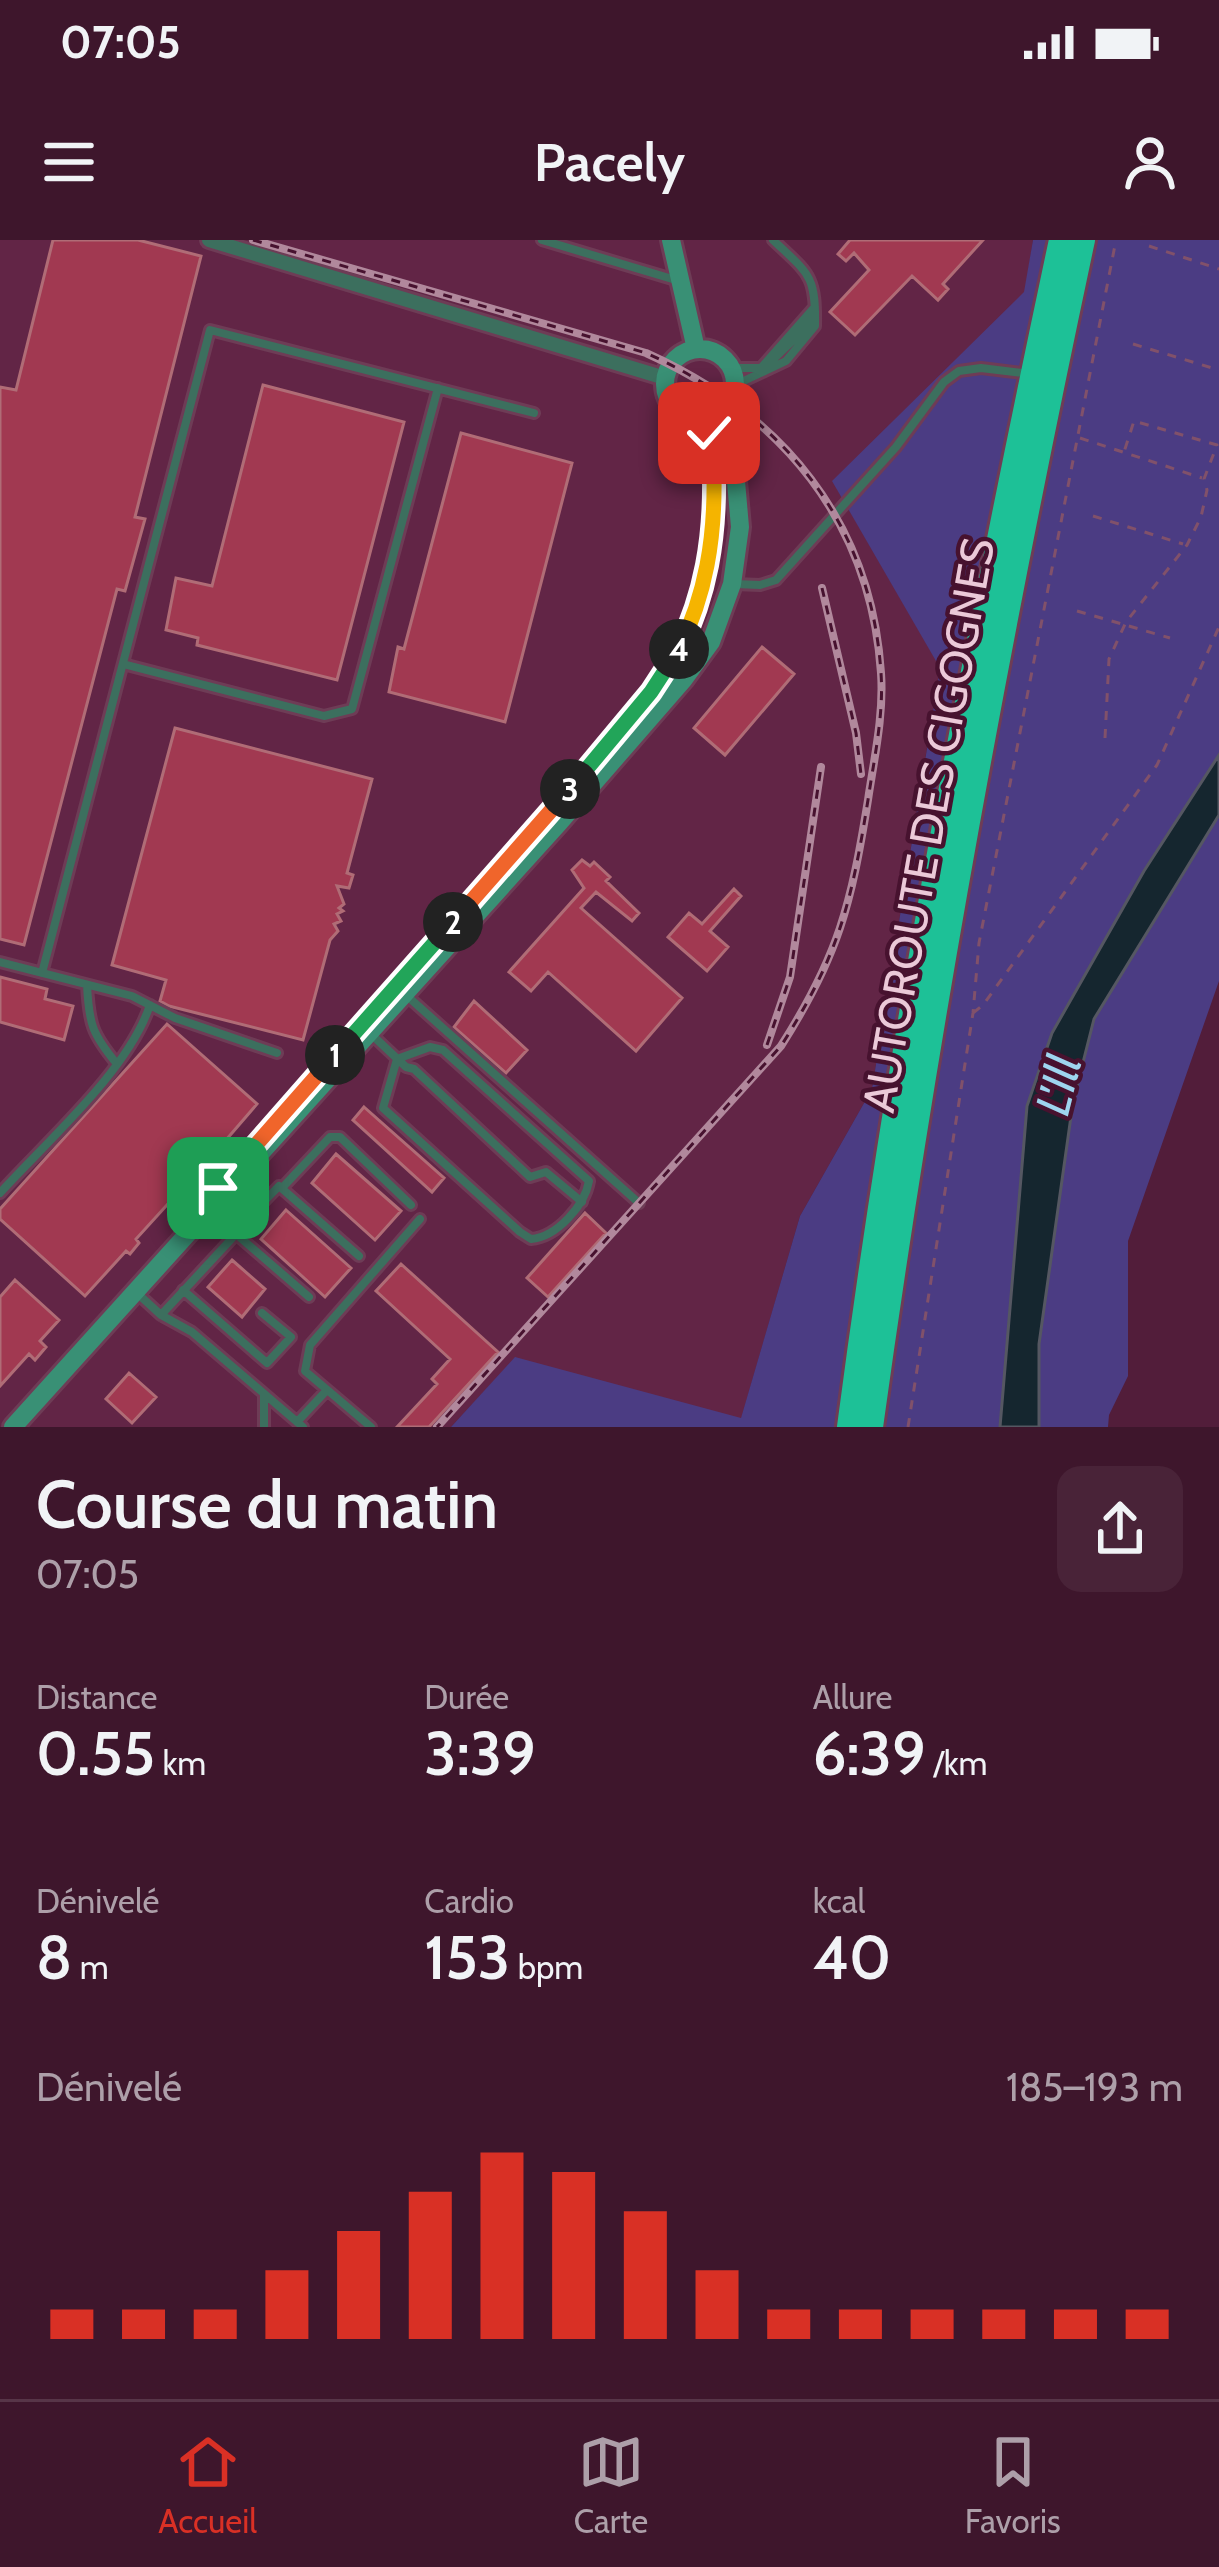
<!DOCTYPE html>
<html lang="fr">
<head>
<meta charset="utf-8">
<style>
	:root { --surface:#3e162c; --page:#492338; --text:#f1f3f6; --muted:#ad9fa9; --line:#573548; --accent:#d93025 }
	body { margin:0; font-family:Cabin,sans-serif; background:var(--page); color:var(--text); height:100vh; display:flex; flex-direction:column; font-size:45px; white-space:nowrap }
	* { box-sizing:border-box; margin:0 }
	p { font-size:39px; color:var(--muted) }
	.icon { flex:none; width:66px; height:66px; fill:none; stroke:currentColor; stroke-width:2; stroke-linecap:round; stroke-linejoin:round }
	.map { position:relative; height:1187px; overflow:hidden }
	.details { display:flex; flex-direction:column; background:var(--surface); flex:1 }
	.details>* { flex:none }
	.pin { position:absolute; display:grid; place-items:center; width:102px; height:102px; color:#fff; margin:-51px; border-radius:24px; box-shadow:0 6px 18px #0006 }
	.km { position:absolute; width:60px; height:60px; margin:-30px; border-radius:50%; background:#222; color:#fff; font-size:33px; line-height:60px; text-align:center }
	.round { display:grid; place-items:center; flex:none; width:126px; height:126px; border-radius:24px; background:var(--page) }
	.overview { display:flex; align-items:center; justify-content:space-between; height:204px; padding:0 36px }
	h1 { font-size:66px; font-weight:600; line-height:90px }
	.figures { display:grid; grid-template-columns:repeat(3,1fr); gap:18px; height:204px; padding:12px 36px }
	.figures div { display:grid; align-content:center }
	.figures b { font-size:60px; font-weight:600 }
	.figures small { font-size:33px; font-weight:400 }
	.figures p { font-size:33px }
	.chart { height:336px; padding:24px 36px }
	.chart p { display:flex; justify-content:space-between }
	.chart svg { width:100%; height:216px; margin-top:12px; stroke:var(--accent); stroke-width:6 }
	.status { display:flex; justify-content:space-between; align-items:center; height:84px; padding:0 60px; background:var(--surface); direction:ltr }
	.status svg { height:33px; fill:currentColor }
	header { display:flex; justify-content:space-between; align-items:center; height:156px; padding:0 36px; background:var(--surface); font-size:54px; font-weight:600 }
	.tab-bar { display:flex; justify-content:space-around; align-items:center; height:168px; border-top:3px solid var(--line); background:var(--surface); font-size:33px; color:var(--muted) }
	.tab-bar a { display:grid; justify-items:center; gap:6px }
	.tab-bar .on { color:var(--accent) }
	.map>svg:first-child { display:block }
</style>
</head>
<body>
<div class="status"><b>07:05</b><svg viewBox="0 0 49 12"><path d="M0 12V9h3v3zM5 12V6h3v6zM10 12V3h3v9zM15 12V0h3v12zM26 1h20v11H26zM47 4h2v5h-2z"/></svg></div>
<header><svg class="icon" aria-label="menu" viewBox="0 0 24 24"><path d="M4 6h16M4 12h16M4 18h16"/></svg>Pacely<svg class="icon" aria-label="person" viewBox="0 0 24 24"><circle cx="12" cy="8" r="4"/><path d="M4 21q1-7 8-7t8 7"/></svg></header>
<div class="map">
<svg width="1219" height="1187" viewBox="0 0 1219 1187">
	<rect width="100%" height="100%" fill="#521d3a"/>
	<path fill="#622546" d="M0,0h1033l-8,52 -188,197 103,178 -68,422 -72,127 -59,203 -226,-61 -64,69h-451z"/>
	<path fill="#4b3c83" d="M1033,0h186v515l-167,278 -25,73 -27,321h-549l64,-70 226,61 59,-202 72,-127 68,-421 -108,-187 192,-189z
		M1219,575v166l-91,260v135l-19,39 -1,12h-69v-83l34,-242 21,-83z"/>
	<path fill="#15262f" stroke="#555762" stroke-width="3" d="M1219,515v60l-125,204 -21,83 -34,242v83h-39l27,-321 25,-73 92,-162z"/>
	<path fill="#a13951" stroke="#b06c76" stroke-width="3" d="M53,0h85l63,16 -66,261 10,2 -20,72 -8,-2 -93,356 -24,-6v-552l16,3z
		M850,0h133l-40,44 5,5 -10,11 -26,-24 -57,59 -25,-23 39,-42 -15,-17 -8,8 -8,-7z
		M263,145l141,37 -67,258 -140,-35 1,-7 -32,-8 10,-52 36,8z
		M461,193l111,30 -67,259 -116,-30 9,-45 6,2z
		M762,407l32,27 -69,81 -31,-27z
		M175,488l197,51 -25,94 6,2 -4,13 -12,-2 7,18 -5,4 4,3 -6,3 4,7 -7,3 4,7 -8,9 -27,100 -134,-34 -9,-5 6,-21 -54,-15z
		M582,620l8,6 4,-4 16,15 -4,4 33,32 -7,8 -36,-29 -15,16 101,90 -46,53 -88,-79 -17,19 -22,-19 75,-84 -12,-18z
		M734,649l7,7 -31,35 18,16 -21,24 -39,-34 21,-24 13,11z
		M0,737l47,12 -2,10 28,7 -9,34 -64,-18z
		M474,761l53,49 -21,23 -52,-46z
		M167,784l90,80 -50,58 3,3 -10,10 -3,-3 -61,67 3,4 -9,11 -4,-3 -41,45 -85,-77v-10z
		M364,867l80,71 -12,14 -79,-72z
		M336,914l65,57 -26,29 -63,-57z
		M286,970l65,58 -26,29 -64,-58z
		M585,973l21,20 -58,64 -21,-19z
		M232,1020l33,29 -23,28 -34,-30z
		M401,1024l97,88 -69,75h-32l40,-43 -5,-5 18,-20 -74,-68z
		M15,1040l44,40 -19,21 6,6 -11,13 -6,-6 -29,32v-89z
		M129,1133l27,24 -24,26 -26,-24z"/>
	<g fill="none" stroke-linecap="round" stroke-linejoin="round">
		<g stroke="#6e3c56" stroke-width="14">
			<path id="lane" d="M542,0l137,41
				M766,126l44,-42 3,-13
				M731,128h30l52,-59
				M735,145l51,-24 29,-35c1,-51 -6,-52 -42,-86
				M735,344l25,1 16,-5 120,-133 48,-65 15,-11 22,-3 50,6
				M123,424l201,52 28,-7 86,-321
				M0,722l132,34 43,22 102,35
				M42,733l168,-643 324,83
				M87,745c2,39 5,49 30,79
				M406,755l233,208
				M371,794l35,33 8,2 116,108 16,-5 36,30
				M430,807l13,3 146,131c-4,24 -32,56 -58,58l-11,-7 -137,-124 14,-49z
				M282,948l48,-51h10l71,68
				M0,953c47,-52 128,-122 150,-188
				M224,956l23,23 32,-33 80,70
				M247,979l-11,15 73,63
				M183,1050l84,73 24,-26 -29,-24
				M137,1053l24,22 75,-81
				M161,1075l31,17 111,95
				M297,1182l30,-32
				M264,1187v-32
				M371,1187l-66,-56 5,-26 110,-126"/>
		</g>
		<g stroke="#6e3c56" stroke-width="20">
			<path id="street" d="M209,0l456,138"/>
		</g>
		<g stroke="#6e3c56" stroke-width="24">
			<path id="secondary" d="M671,0l25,109
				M665 144a35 35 0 1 1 70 0a35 35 0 1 1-70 0Z
				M703,179l20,46
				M13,1187l546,-604 125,-144 27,-37 21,-58 8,-57 -5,-57 -12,-58"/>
		</g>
		<g stroke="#6e3c56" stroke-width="30">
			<path id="highway" d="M849,1187c52,-398 128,-794 212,-1187
				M871,1187c55,-398 128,-794 212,-1187"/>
		</g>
		<path stroke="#81516a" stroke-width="3" stroke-dasharray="9 9" stroke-linecap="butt" d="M1149,6l70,23
			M1133,104l86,26
			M1080,198l122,40
			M1093,276l90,28
			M1077,371l93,27
			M651,453c45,-68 64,-135 63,-216
			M1105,498l4,-79 17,-37 61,-77 14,-28 6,-27 -3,-11 13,-34 -83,-24 -10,31
			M973,773l10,-8 174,-240 62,-138
			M908,1187l65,-414 6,-70 137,-703"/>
		<use href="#lane" stroke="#3c6f5e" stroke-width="8"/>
		<use href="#street" stroke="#3c6f5e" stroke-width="14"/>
		<use href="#secondary" stroke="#399075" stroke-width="18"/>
		<use href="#highway" stroke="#1dc197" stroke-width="24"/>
		<g stroke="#b1889c" stroke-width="8">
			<path id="rail" d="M253,0l393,113c136,61 225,168 235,320 3,42 -7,86 -13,127 -17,105 -29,155 -87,246l-344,381
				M822,348l34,145 5,41
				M767,805l23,-68 31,-210"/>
		</g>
		<use href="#rail" stroke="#47122f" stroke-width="3" stroke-dasharray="9" stroke-linecap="butt"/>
	</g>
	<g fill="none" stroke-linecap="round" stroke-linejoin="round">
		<g stroke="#fff" stroke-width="24">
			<path id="split-1" d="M218,948l117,-133"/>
		</g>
		<g stroke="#fff" stroke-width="24">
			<path id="split-2" d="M335,815l118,-133"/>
		</g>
		<g stroke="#fff" stroke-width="24">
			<path id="split-3" d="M453,682l117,-133"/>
		</g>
		<g stroke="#fff" stroke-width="24">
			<path id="split-4" d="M570,549l81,-97 28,-43"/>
		</g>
		<g stroke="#fff" stroke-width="24">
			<path id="split-5" d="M679,409c27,-55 36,-111 35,-172"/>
		</g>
		<g stroke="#fff" stroke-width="24">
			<path id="split-6" d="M709,193l-6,-14 -14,-1 21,27 4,32"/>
		</g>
		<use href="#split-1" stroke="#f0652b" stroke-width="15"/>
		<use href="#split-2" stroke="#22a559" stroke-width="15"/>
		<use href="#split-3" stroke="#f0652b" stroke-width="15"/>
		<use href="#split-4" stroke="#22a559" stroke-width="15"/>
		<use href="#split-5" stroke="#f5b400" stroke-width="15"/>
		<use href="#split-6" stroke="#f5b400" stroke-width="15"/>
	</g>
	<g text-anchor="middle" stroke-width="9" stroke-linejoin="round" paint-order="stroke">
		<g font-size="45" fill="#ebc9d8" stroke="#47122f">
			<text transform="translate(928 585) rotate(-80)" y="16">AUTOROUTE DES CIGOGNES</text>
		</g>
		<g font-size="48" font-style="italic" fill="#9ed5ef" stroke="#47122f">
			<text transform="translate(1058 845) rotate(-76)" y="17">L'Ill</text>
		</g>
	</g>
</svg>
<div class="pin" style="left:218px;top:948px;background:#1e9e55"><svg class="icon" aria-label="arrive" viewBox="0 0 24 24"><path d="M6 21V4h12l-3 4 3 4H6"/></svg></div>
<div class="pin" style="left:709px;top:193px;background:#d93025"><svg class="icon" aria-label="check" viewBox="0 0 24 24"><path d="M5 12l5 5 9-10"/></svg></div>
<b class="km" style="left:335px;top:815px">1</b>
<b class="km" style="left:453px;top:682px">2</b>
<b class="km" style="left:570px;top:549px">3</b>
<b class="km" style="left:679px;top:409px">4</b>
</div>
<section class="details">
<div class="overview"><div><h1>Course du matin</h1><p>07:05</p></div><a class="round"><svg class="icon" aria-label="share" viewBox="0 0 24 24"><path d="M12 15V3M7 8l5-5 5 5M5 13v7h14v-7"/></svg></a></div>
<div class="figures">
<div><p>Distance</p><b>0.55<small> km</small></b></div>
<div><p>Durée</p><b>3:39</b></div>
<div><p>Allure</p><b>6:39<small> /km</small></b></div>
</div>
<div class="figures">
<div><p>Dénivelé</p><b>8<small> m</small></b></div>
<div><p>Cardio</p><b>153<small> bpm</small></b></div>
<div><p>kcal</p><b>40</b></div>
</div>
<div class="chart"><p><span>Dénivelé</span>185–193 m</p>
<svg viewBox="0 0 160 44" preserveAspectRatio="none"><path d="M5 44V38M15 44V38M25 44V38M35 44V30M45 44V22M55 44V14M65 44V6M75 44V10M85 44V18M95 44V30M105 44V38M115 44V38M125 44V38M135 44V38M145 44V38M155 44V38"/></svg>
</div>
</section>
<nav class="tab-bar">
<a class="on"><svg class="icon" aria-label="home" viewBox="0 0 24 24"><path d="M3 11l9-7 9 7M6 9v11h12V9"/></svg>Accueil</a>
<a><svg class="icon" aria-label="map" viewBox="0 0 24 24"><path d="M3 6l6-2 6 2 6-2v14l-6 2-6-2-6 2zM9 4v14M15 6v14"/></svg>Carte</a>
<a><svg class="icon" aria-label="saved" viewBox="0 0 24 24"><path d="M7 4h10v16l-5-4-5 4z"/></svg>Favoris</a>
</nav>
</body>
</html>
